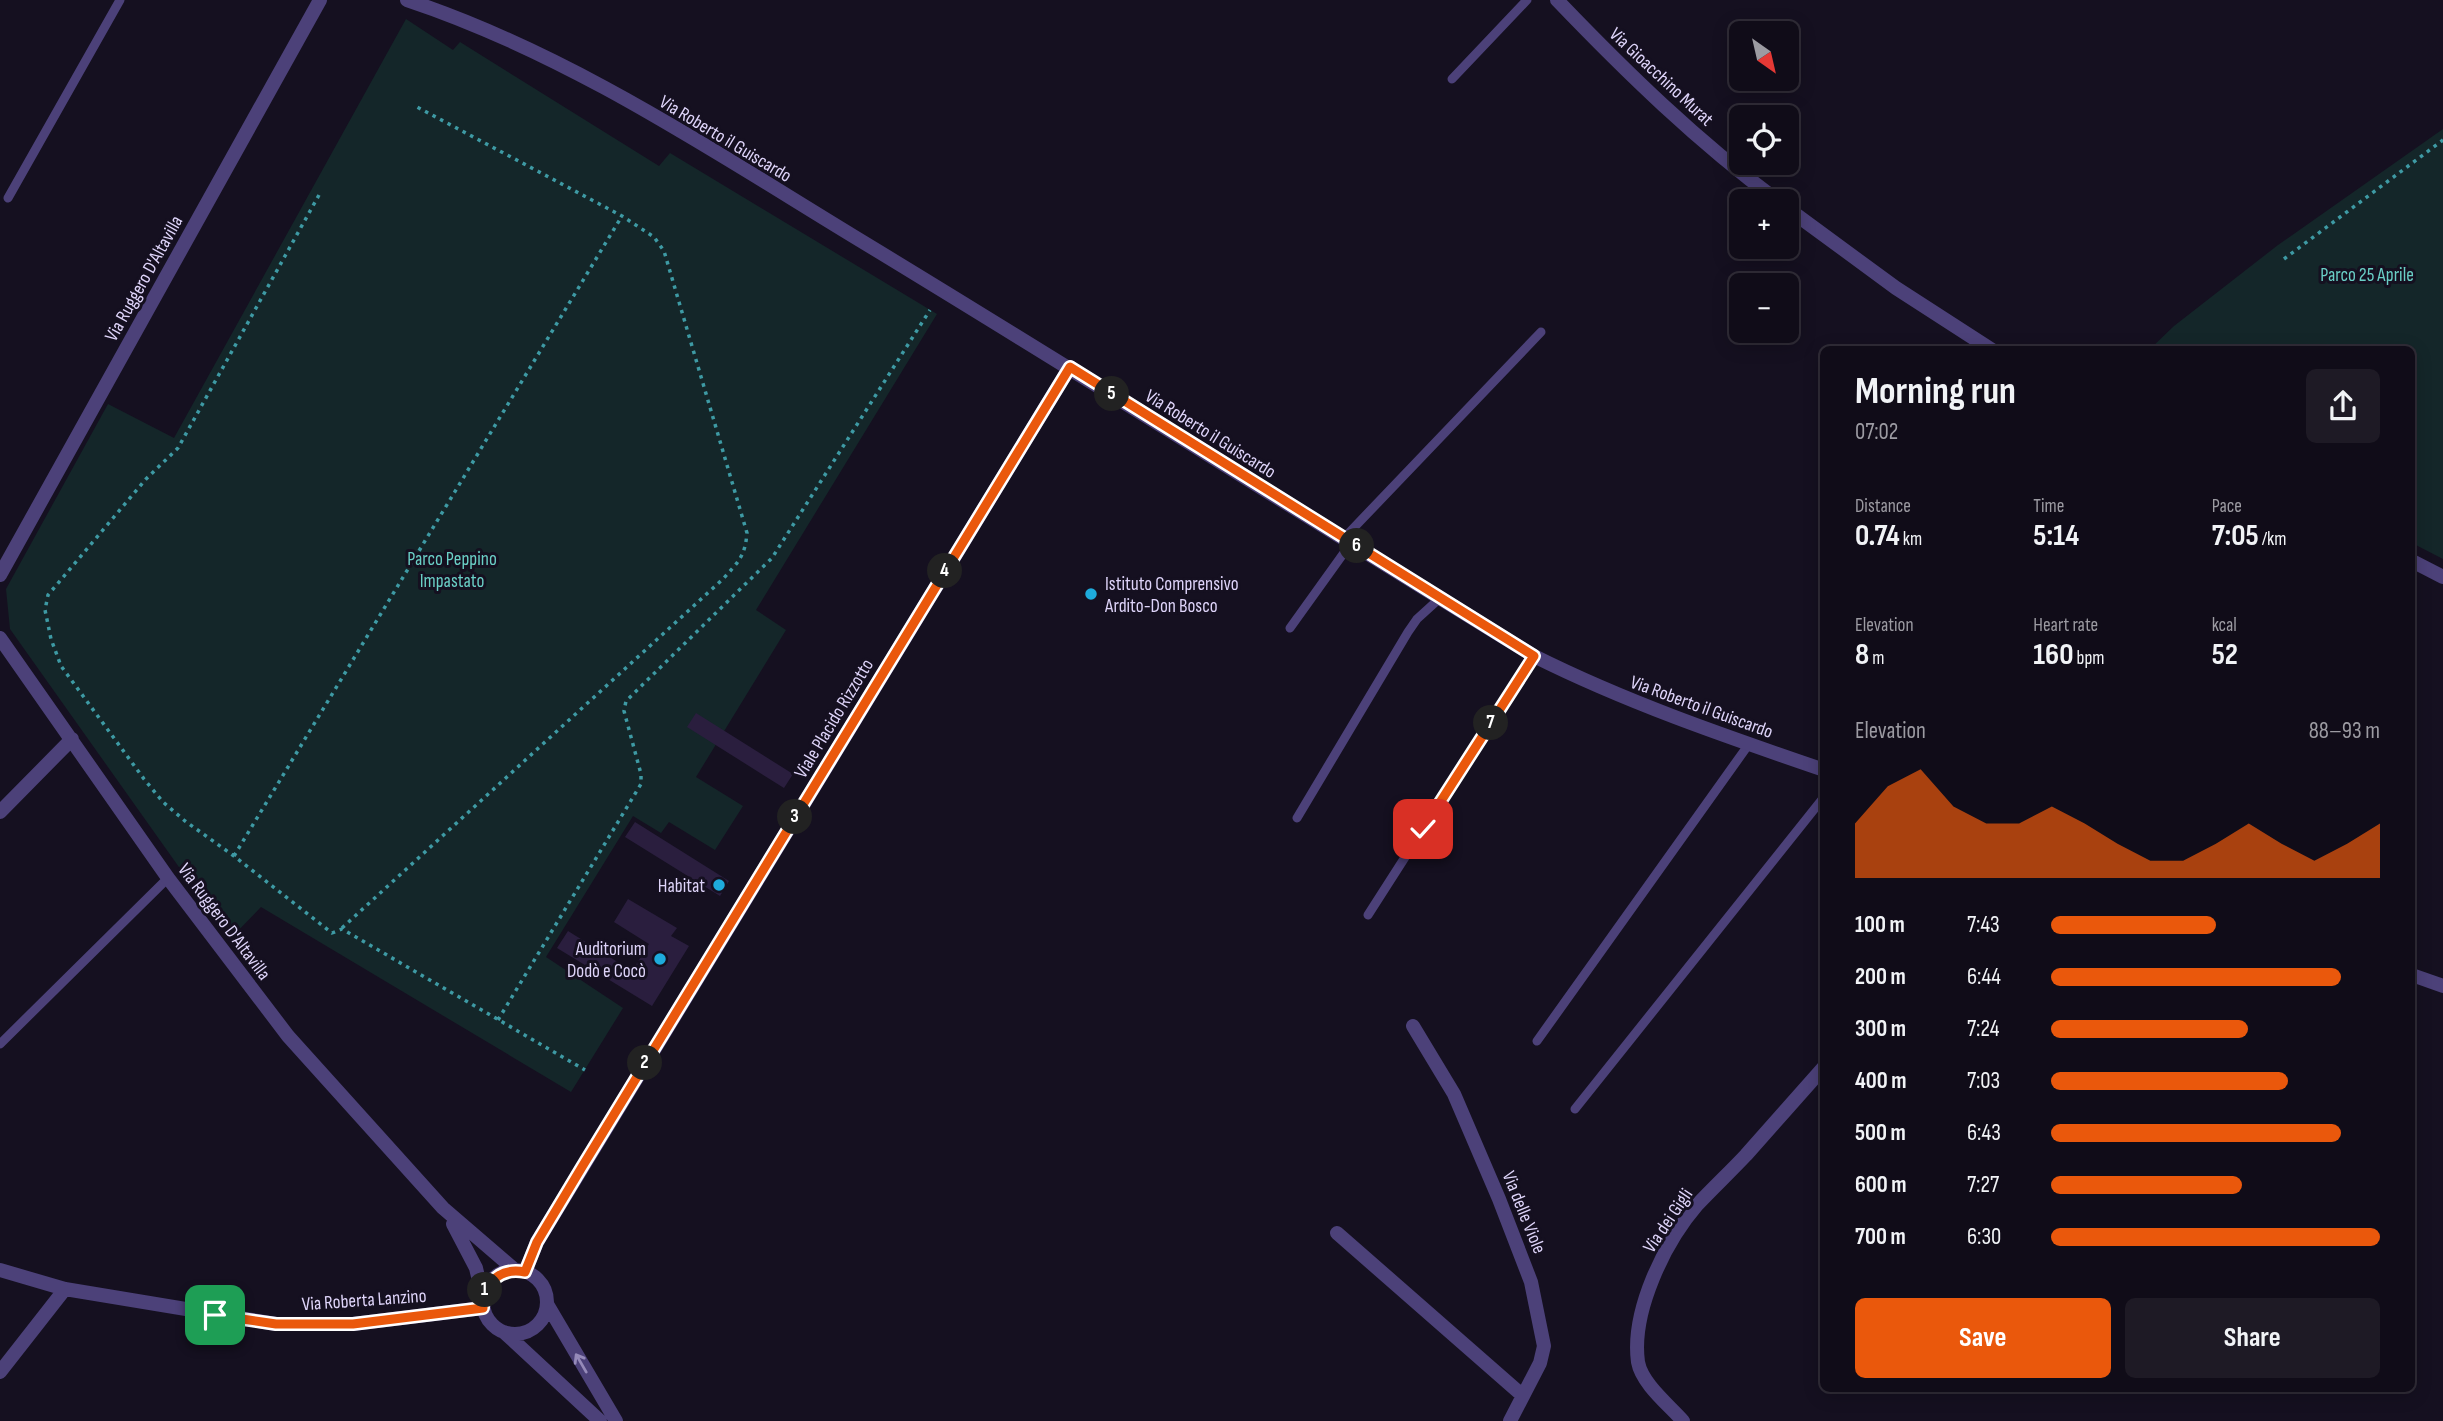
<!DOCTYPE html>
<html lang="en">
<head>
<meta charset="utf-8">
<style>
	:root { --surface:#100c18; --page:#1e1a25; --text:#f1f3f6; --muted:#9c9ba2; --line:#302c37; --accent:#ea580c }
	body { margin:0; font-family:"Sofia Sans Condensed",sans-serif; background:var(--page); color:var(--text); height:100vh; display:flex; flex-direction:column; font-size:26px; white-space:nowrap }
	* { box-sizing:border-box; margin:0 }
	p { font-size:23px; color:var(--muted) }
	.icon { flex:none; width:38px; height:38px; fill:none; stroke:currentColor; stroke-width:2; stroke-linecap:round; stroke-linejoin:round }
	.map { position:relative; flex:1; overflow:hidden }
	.drawer { position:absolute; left:1820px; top:346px; width:595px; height:1046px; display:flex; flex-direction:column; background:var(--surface); border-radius:10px; box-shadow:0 4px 18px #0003,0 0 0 2px var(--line) }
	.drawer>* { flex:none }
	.needle { width:46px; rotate:146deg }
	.controls { position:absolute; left:1729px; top:21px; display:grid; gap:14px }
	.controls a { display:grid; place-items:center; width:70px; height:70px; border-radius:10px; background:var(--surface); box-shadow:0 4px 18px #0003,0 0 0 2px var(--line); font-size:35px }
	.pin { position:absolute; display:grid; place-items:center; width:60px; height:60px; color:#fff; margin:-30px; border-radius:14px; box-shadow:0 4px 10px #0006 }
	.km { position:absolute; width:35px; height:35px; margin:-18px; border-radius:50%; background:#222; color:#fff; font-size:19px; line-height:35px; text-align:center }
	.round { display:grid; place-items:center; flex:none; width:74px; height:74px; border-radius:10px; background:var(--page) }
	.headline { display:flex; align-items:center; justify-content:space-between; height:119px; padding:0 35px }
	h1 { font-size:38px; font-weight:700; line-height:52px }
	.metrics { display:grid; grid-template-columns:repeat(3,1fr); gap:10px; height:119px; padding:7px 35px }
	.metrics div { display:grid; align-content:center }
	.metrics b { font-size:30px; font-weight:700 }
	.metrics small { font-size:19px; font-weight:400 }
	.metrics p { font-size:19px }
	.chart { height:196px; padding:14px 35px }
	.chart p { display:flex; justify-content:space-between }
	.chart svg { width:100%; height:126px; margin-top:7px; fill:var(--accent); opacity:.7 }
	.cta { display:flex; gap:14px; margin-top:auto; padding:14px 35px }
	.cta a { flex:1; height:80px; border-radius:10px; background:var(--accent); color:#fff; font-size:28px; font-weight:700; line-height:80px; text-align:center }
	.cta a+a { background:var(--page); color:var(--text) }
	ul { padding:0 35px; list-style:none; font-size:23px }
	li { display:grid; grid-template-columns:112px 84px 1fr; align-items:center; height:52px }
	li i { height:18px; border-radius:9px; background:var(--accent) }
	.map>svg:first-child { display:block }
</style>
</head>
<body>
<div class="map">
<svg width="2443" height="1421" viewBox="0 0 2443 1421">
	<rect width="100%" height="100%" fill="#151020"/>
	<path fill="#142629" d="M406,19l47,31 7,-8 199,124 11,-13 267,161 -181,296 30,20 -90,147 47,29 -28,44 -46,-28 -8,11 -28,-17 -87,141 77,51 -52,84 -310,-185 -31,32 -220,-310 -4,-40 102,-185 66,34z
		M2443,129v430l-31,-16v-193h-263l25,-24 104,-81z"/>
	<path fill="#2a1e3e" d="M696,713l97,61 -9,14 -97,-61z
		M635,822l94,59 -9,15 -95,-59z
		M628,899l49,29 -6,8 18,10 -37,60 -95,-58 11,-17 64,40 17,-27 -35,-22z"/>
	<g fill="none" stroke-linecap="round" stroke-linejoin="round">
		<path stroke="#3e9aa4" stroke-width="3.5" stroke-dasharray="3.5 5" stroke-linecap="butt" d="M319,195l-141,253 -32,31 -98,116 -3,15 6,29 10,27 83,113 19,23 22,19 49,35 98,77 10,-4 243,141
			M2284,259l159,-119
			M234,856l388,-640
			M342,928l381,-349c15,-17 22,-22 24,-46l-83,-282 -10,-14 -32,-21 -205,-109
			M498,1020l143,-236v-10l-17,-63 2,-10 146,-143 158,-248"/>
		<path stroke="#4c4179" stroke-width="9" d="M1452,79l75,-79
			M8,198l112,-198
			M1344,538l197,-206
			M1290,628l61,-85
			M1297,818l111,-186 9,-13 22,-20
			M1368,915l166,-259
			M1537,1041l212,-297
			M0,1044l168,-166
			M1575,1109l249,-312"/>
		<path stroke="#4c4179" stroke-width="14" d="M407,0c160,53 303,149 446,236 228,138 453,281 681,420 94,47 191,80 290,114
			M1557,0c70,73 140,141 221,201
			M1787,208l109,80 96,62
			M2412,561l31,16
			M0,575l320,-575
			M0,638l168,240 120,158 155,172 72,62
			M0,812l72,-73
			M2412,975l31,11
			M1413,1026l41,68 45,105 32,83 13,64 -4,17 -30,58
			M453,1224l23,44 7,30
			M1337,1233l185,162
			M0,1270l65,19 211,35h77l130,-16
			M483 1302a32 32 0 1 1 64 0a32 32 0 1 1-64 0Z
			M525,1272l12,-30 533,-875
			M547,1304l69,117
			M504,1332l96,89
			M0,1372l65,-83
			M1683,1421c-14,-16 -41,-37 -45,-59 -7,-51 27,-120 59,-157 16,-17 33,-33 49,-50 26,-29 52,-59 78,-88"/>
	</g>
	<defs><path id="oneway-shaft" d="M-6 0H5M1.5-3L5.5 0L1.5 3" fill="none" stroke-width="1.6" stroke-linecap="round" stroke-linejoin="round" transform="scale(1.75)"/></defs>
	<use stroke="#958ab9" href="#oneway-shaft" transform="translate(581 1363) rotate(-120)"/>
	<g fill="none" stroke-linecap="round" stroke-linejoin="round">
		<g stroke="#fff" stroke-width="14">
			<path id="route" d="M215,1315l61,9h77l130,-16c0,-25 17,-41 42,-36l12,-30 45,-75 488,-800 464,289 -111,173"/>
		</g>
		<use href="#route" stroke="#ea580c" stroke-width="9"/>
	</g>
	<g fill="#1eabdc" stroke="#151020" stroke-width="2.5">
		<circle cx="1091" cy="594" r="7"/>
		<circle cx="719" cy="885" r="7"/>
		<circle cx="660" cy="959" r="7"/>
	</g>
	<g text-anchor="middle" stroke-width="6" stroke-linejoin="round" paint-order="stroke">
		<g font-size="19" fill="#ded4f9" stroke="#151020">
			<text transform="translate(1662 76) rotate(43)" y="7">Via Gioacchino Murat</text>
			<text transform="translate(726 138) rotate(31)" y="7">Via Roberto il Guiscardo</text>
			<text transform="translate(143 278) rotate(-61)" y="7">Via Ruggero D'Altavilla</text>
			<text transform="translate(1211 433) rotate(32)" y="7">Via Roberto il Guiscardo</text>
			<text transform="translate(1702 706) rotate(20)" y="7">Via Roberto il Guiscardo</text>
			<text transform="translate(833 718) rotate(-59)" y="7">Viale Placido Rizzotto</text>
			<text transform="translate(225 921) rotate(53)" y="7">Via Ruggero D'Altavilla</text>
			<text transform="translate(1525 1212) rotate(68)" y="7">Via delle Viole</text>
			<text transform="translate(1667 1220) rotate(-56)" y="7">Via dei Gigli</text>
			<text transform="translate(364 1299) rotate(-4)" y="7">Via Roberta Lanzino</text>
		</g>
		<g font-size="19" fill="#6acfc6" stroke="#151020">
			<text x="2367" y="281">Parco 25 Aprile</text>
			<text x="452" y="565">Parco Peppino<tspan x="452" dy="22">Impastato</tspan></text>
		</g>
		<g font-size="19" fill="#ded4f9" stroke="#151020" text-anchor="end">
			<text x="1105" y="590" text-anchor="start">Istituto Comprensivo<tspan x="1105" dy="22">Ardito-Don Bosco</tspan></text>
			<text x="705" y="892">Habitat</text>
			<text x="646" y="955">Auditorium<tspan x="646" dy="22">Dodò e Cocò</tspan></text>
		</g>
	</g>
</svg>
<div class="controls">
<a><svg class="needle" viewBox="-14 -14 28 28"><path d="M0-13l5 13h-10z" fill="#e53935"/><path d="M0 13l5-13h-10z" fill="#9c9ba2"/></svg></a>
<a><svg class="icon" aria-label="locate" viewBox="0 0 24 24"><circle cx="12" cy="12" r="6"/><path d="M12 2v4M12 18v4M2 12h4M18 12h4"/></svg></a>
<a>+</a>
<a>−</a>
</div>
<div class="pin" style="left:215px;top:1315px;background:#1e9e55"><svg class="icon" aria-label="arrive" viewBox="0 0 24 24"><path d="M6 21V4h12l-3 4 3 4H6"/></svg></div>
<div class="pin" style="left:1423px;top:829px;background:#d93025"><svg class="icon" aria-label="check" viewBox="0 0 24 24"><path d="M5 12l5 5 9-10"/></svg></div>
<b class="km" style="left:485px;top:1290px">1</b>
<b class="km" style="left:645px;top:1063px">2</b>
<b class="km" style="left:795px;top:817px">3</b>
<b class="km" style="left:945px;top:571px">4</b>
<b class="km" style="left:1112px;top:394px">5</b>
<b class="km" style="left:1357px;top:546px">6</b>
<b class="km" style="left:1491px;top:723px">7</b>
<section class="drawer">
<div class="headline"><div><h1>Morning run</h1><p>07:02</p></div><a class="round"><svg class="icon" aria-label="share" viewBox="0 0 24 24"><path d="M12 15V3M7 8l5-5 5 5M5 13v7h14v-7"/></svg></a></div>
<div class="metrics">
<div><p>Distance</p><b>0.74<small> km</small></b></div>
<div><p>Time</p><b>5:14</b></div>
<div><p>Pace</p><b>7:05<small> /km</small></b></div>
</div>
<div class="metrics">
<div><p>Elevation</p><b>8<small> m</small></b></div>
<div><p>Heart rate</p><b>160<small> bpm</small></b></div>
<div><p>kcal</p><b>52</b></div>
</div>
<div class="chart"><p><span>Elevation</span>88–93 m</p>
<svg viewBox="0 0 160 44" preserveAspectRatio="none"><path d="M0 44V25L10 12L20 6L30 19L40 25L50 25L60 19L70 25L80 32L90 38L100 38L110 32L120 25L130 32L140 38L150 32L160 25V44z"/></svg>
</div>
<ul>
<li><b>100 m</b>7:43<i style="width:50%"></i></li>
<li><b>200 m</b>6:44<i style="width:88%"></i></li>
<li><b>300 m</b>7:24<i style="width:60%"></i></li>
<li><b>400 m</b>7:03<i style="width:72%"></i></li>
<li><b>500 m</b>6:43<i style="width:88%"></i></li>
<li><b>600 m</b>7:27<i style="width:58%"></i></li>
<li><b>700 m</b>6:30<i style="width:100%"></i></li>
</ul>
<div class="cta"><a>Save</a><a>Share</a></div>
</section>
</div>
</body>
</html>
